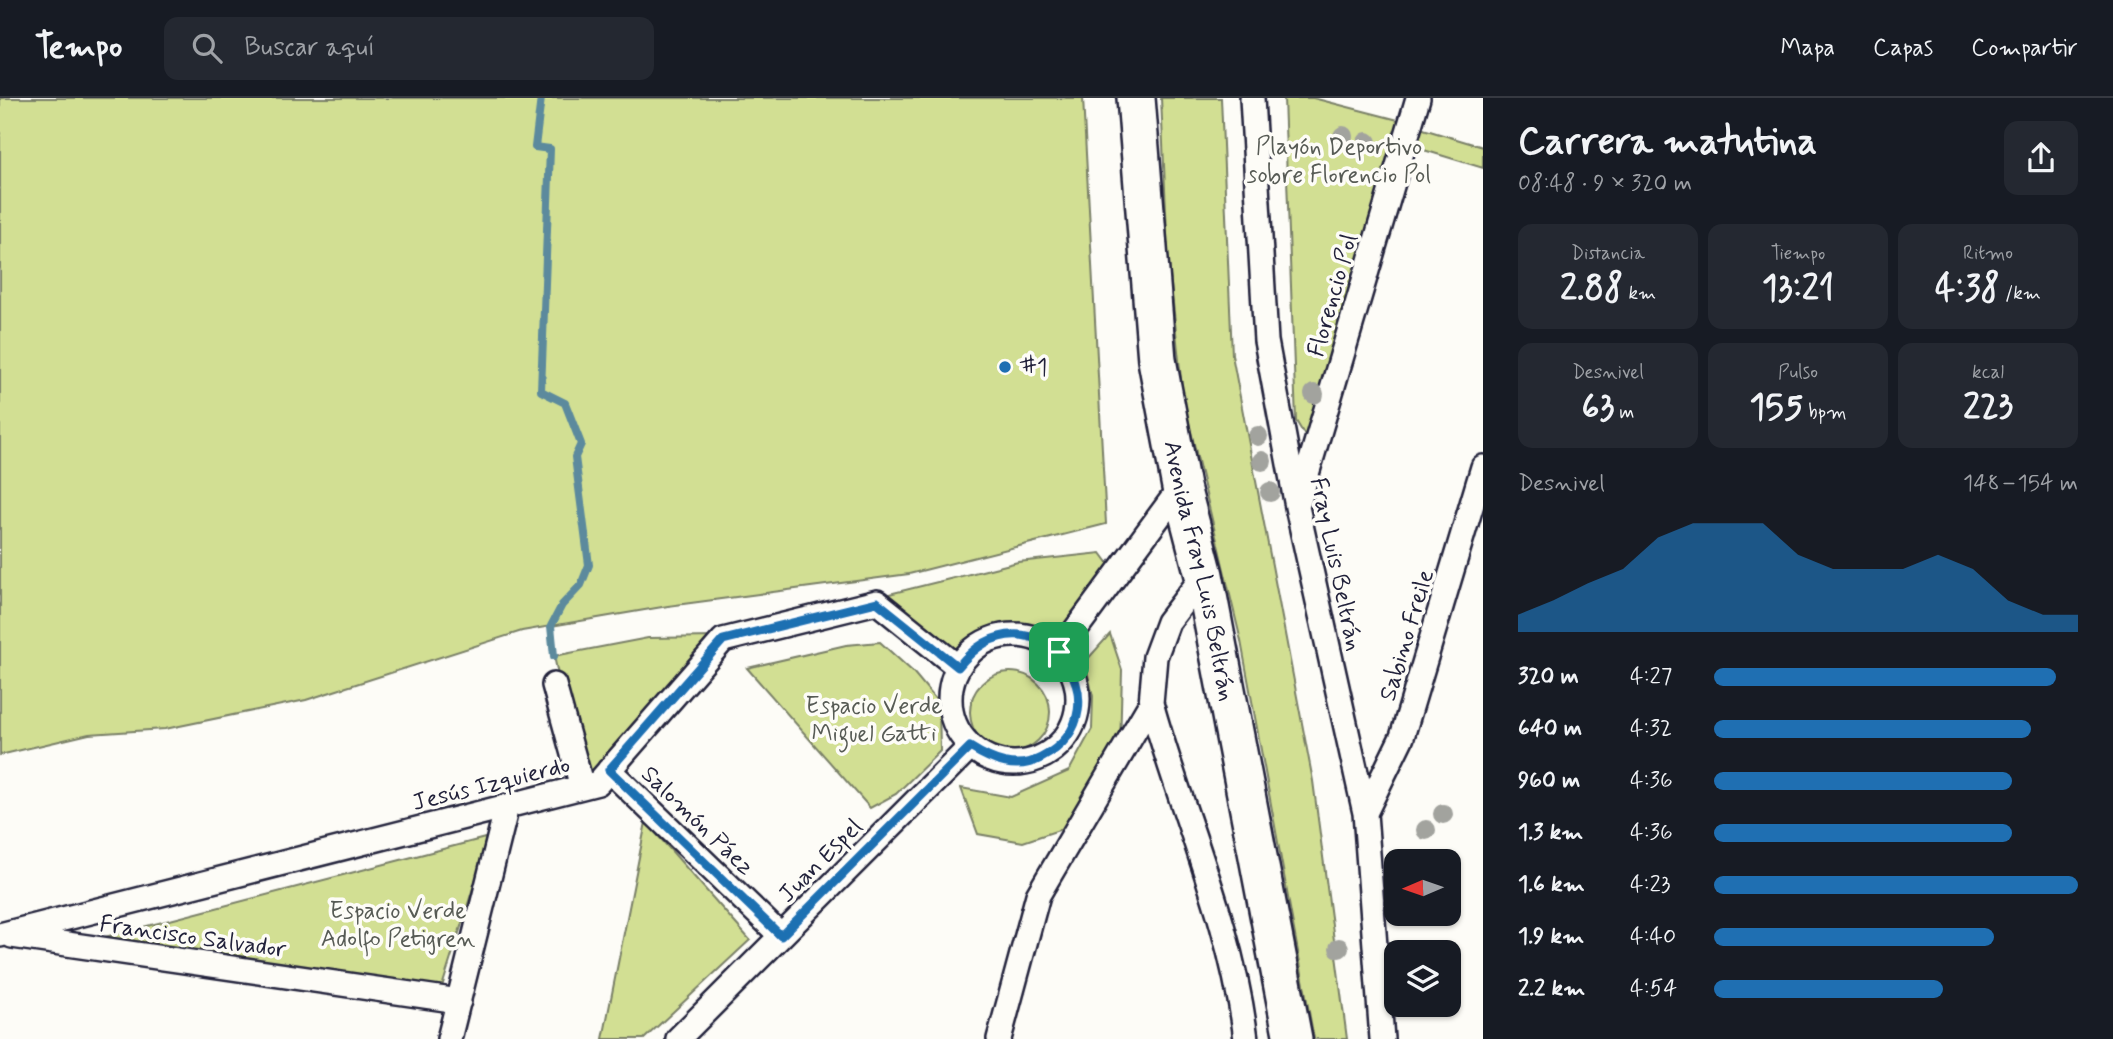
<!DOCTYPE html>
<html lang="es">
<head>
<meta charset="utf-8">
<style>
	:root { --surface:#171b24; --page:#242831; --text:#f1f3f6; --muted:#9ea1a6; --line:#363941; --accent:#1f6fb2 }
	body { margin:0; font-family:Mynerve,sans-serif; background:var(--page); color:var(--text); height:100vh; display:flex; flex-direction:column; font-size:26px; white-space:nowrap }
	* { box-sizing:border-box; margin:0 }
	p { font-size:23px; color:var(--muted) }
	.icon { flex:none; width:38px; height:38px; fill:none; stroke:currentColor; stroke-width:2; stroke-linecap:round; stroke-linejoin:round }
	.map { position:relative; flex:1; overflow:hidden }
	.sheet { display:flex; flex-direction:column; background:var(--surface); width:630px }
	.sheet>* { flex:none }
	.needle { width:46px; rotate:268deg }
	.buttons { position:absolute; left:1384px; top:751px; display:grid; gap:14px }
	.buttons a { display:grid; place-items:center; width:77px; height:77px; border-radius:14px; background:var(--surface); box-shadow:0 2px 5px #0004; font-size:35px }
	.pin { position:absolute; display:grid; place-items:center; width:60px; height:60px; color:#fff; margin:-30px; border-radius:14px; box-shadow:0 4px 10px #0006 }
	.round { display:grid; place-items:center; flex:none; width:74px; height:74px; border-radius:14px; background:var(--page) }
	.headline { display:flex; align-items:center; justify-content:space-between; height:119px; padding:0 35px }
	h1 { font-size:38px; font-weight:700; line-height:52px }
	.metrics { display:grid; grid-template-columns:repeat(3,1fr); gap:10px; height:119px; padding:7px 35px }
	.metrics div { display:grid; align-content:center; border-radius:14px; background:var(--page); text-align:center }
	.metrics b { font-size:35px; font-weight:700 }
	.metrics small { font-size:19px; font-weight:400 }
	.metrics p { font-size:19px }
	.chart { height:196px; padding:14px 35px }
	.chart p { display:flex; justify-content:space-between }
	.chart svg { width:100%; height:126px; margin-top:7px; fill:var(--accent); opacity:.7 }
	ul { padding:0 35px; list-style:none; font-size:23px }
	li { display:grid; grid-template-columns:112px 84px 1fr; align-items:center; height:52px }
	li i { height:18px; border-radius:9px; background:var(--accent) }
	header { display:flex; align-items:center; gap:42px; box-sizing:border-box; height:98px; padding:0 35px; background:var(--surface); border-bottom:2px solid var(--line) }
	header strong { font-size:33px }
	nav { display:flex; gap:38px; margin-inline-start:auto; font-size:24px }
	.search { width:490px; height:63px; background:var(--page); display:flex; align-items:center; gap:18px; box-sizing:border-box; padding:0 24px; border-radius:14px; color:var(--muted); font-size:26px }
	main { display:flex; flex:1; min-height:0 }
	.map>svg:first-child { display:block }
</style>
</head>
<body>
<header>
<strong>Tempo</strong>
<div class="search"><svg class="icon" aria-label="search" viewBox="0 0 24 24"><circle cx="10" cy="10" r="6"/><path d="M15 15l6 6"/></svg>Buscar aquí</div>
<nav><a>Mapa</a><a>Capas</a><a>Compartir</a></nav>
</header>
<main>
<div class="map">
<svg width="1483" height="941" viewBox="0 0 1483 941">
	<rect width="100%" height="100%" fill="#fdfcf7"/>
	<filter id="ink" filterUnits="userSpaceOnUse"><feTurbulence type="fractalNoise" baseFrequency=".0143" numOctaves="2"/><feDisplacementMap in="SourceGraphic" scale="14" xChannelSelector="R" yChannelSelector="G"/><feConvolveMatrix kernelMatrix="1 2 1 2 8 2 1 2 1" color-interpolation-filters="sRGB"/></filter>
	<g filter="url(#ink)">
		<path fill="#d2df93" stroke="#7a8067" stroke-width="2" d="M0,0h1083l23,426 -197,50 -241,32 -146,25 -216,69 -141,29 -76,5 -89,21z
			M1161,0h60l11,257 81,426 34,258h-33l-73,-398 -58,-243 -15,-142z
			M1284,0h29l93,24 -99,317 -11,-18z
			M1410,27l73,22v21l-79,-24z
			M1101,455l17,23 -44,44 -27,17 -41,-5 -60,23 -61,-60 133,-33z
			M1110,536l12,36 -2,80 -31,70 -66,22 -45,-8 -17,-46 50,9 58,-26 23,-42 1,-33 -8,-34z
			M716,539l-134,150 -28,-131 94,-18z
			M880,544l33,30 26,31 1,48 -44,43 -26,14 -123,-140 99,-23z
			M970 614a40 40 0 1 1 80 0a40 40 0 1 1-80 0Z
			M646,724l104,118 -106,99h-41z
			M489,739l-48,153 -367,-45z"/>
		<g fill="none" stroke-linecap="round" stroke-linejoin="round">
			<path stroke="#5b8a9d" stroke-width="8" d="M541,0l-6,49 15,2 -9,242 24,12 16,41 -6,13 14,108 -8,20 -19,20 -11,21 3,30"/>
			<g stroke="#22223b" stroke-width="28">
				<path id="street" d="M1252,0l14,243 31,166 68,306 17,226
					M1299,403l119,-403
					M950 601a64 64 0 1 1 128 0a64 64 0 1 1-128 0Z
					M1059,554l122,-165
					M554,587l28,102
					M1151,605c31,112 81,220 95,336
					M609,672l172,166
					M1365,715l37,-76 81,-270
					M0,837l598,-152 125,-143 154,-38 81,65
					M12,838l447,65
					M449,941l58,-233
					M678,941l292,-292
					M999,941l39,-144 113,-192 4,-46 13,-35 36,-47"/>
			</g>
			<g stroke="#22223b" stroke-width="42">
				<g id="primary">
					<path id="s1" d="M1136,0l21,262 24,127 23,88 89,464"/>
				</g>
			</g>
			<use href="#street" stroke="#fdfcf7" stroke-width="23"/>
			<use href="#primary" stroke="#fdfcf7" stroke-width="37"/>
		</g>
		<g fill="#a2a39e">
			<circle cx="1343" cy="38" r="10"/>
			<circle cx="1367" cy="44" r="10"/>
			<circle cx="1314" cy="296" r="10"/>
			<circle cx="1258" cy="338" r="10"/>
			<circle cx="1262" cy="363" r="10"/>
			<circle cx="1270" cy="394" r="10"/>
			<circle cx="1443" cy="716" r="10"/>
			<circle cx="1426" cy="732" r="10"/>
			<circle cx="1339" cy="850" r="10"/>
		</g>
	</g>
	<g fill="none" stroke-linecap="round" stroke-linejoin="round" filter="url(#ink)">
		<g stroke="#fff" stroke-width="14">
			<path id="route" d="M877,504l81,65c75,-94 177,42 83,91 -25,13 -49,3 -71,-11l-189,189 -172,-166 114,-130z"/>
		</g>
		<use href="#route" stroke="#1f6fb2" stroke-width="9"/>
	</g>
	<circle fill="#1f6fb2" stroke="#fdfcf7" stroke-width="2.5" cx="1005" cy="269" r="7"/>
	<g text-anchor="middle" stroke-width="7" stroke-linejoin="round" paint-order="stroke">
		<g font-size="24" fill="#575b55" stroke="#fdfcf7">
			<text x="1339" y="56">Playón Deportivo<tspan x="1339" dy="28">sobre Florencio Pol</tspan></text>
			<text x="874" y="615">Espacio Verde<tspan x="874" dy="28">Miguel Gatti</tspan></text>
			<text x="398" y="820">Espacio Verde<tspan x="398" dy="28">Adolfo Petigren</tspan></text>
		</g>
		<g font-size="24" fill="#22223b" stroke="#fdfcf7">
			<text transform="translate(1332 197) rotate(-74)" y="8">Florencio Pol</text>
			<text transform="translate(1337 466) rotate(78)" y="8">Fray Luis Beltrán</text>
			<text dy="8" stroke="none"><textPath href="#s1" startOffset="478">Avenida Fray Luis Beltrán</textPath></text>
			<text transform="translate(1406 537) rotate(-73)" y="8">Sabino Freile</text>
			<text transform="translate(491 685) rotate(-14)" y="8">Jesús Izquierdo</text>
			<text transform="translate(698 722) rotate(44)" y="8">Salomón Páez</text>
			<text transform="translate(820 762) rotate(-45)" y="8">Juan Espel</text>
			<text transform="translate(193 838) rotate(8)" y="8">Francisco Salvador</text>
		</g>
		<g font-size="24" fill="#22223b" stroke="#fdfcf7" text-anchor="start">
			<text x="1019" y="277">#1</text>
		</g>
	</g>
</svg>
<div class="buttons">
<a><svg class="needle" viewBox="-14 -14 28 28"><path d="M0-13l5 13h-10z" fill="#e53935"/><path d="M0 13l5-13h-10z" fill="#9ea1a6"/></svg></a>
<a><svg class="icon" aria-label="layers" viewBox="0 0 24 24"><path d="M12 4l9 5-9 5-9-5zM3 14l9 5 9-5"/></svg></a>
</div>
<div class="pin" style="left:1059px;top:554px;background:#1e9e55"><svg class="icon" aria-label="arrive" viewBox="0 0 24 24"><path d="M6 21V4h12l-3 4 3 4H6"/></svg></div>
</div>
<section class="sheet">
<div class="headline"><div><h1>Carrera matutina</h1><p>08:48 · 9 × 320 m</p></div><a class="round"><svg class="icon" aria-label="share" viewBox="0 0 24 24"><path d="M12 15V3M7 8l5-5 5 5M5 13v7h14v-7"/></svg></a></div>
<div class="metrics">
<div><p>Distancia</p><b>2.88<small> km</small></b></div>
<div><p>Tiempo</p><b>13:21</b></div>
<div><p>Ritmo</p><b>4:38<small> /km</small></b></div>
</div>
<div class="metrics">
<div><p>Desnivel</p><b>63<small> m</small></b></div>
<div><p>Pulso</p><b>155<small> bpm</small></b></div>
<div><p>kcal</p><b>223</b></div>
</div>
<div class="chart"><p><span>Desnivel</span>148–154 m</p>
<svg viewBox="0 0 160 44" preserveAspectRatio="none"><path d="M0 44V38L10 33L20 27L30 22L40 11L50 6L60 6L70 6L80 17L90 22L100 22L110 22L120 17L130 22L140 33L150 38L160 38V44z"/></svg>
</div>
<ul>
<li><b>320 m</b>4:27<i style="width:94%"></i></li>
<li><b>640 m</b>4:32<i style="width:87%"></i></li>
<li><b>960 m</b>4:36<i style="width:82%"></i></li>
<li><b>1.3 km</b>4:36<i style="width:82%"></i></li>
<li><b>1.6 km</b>4:23<i style="width:100%"></i></li>
<li><b>1.9 km</b>4:40<i style="width:77%"></i></li>
<li><b>2.2 km</b>4:54<i style="width:63%"></i></li>
</ul>
</section>
</main>
</body>
</html>
